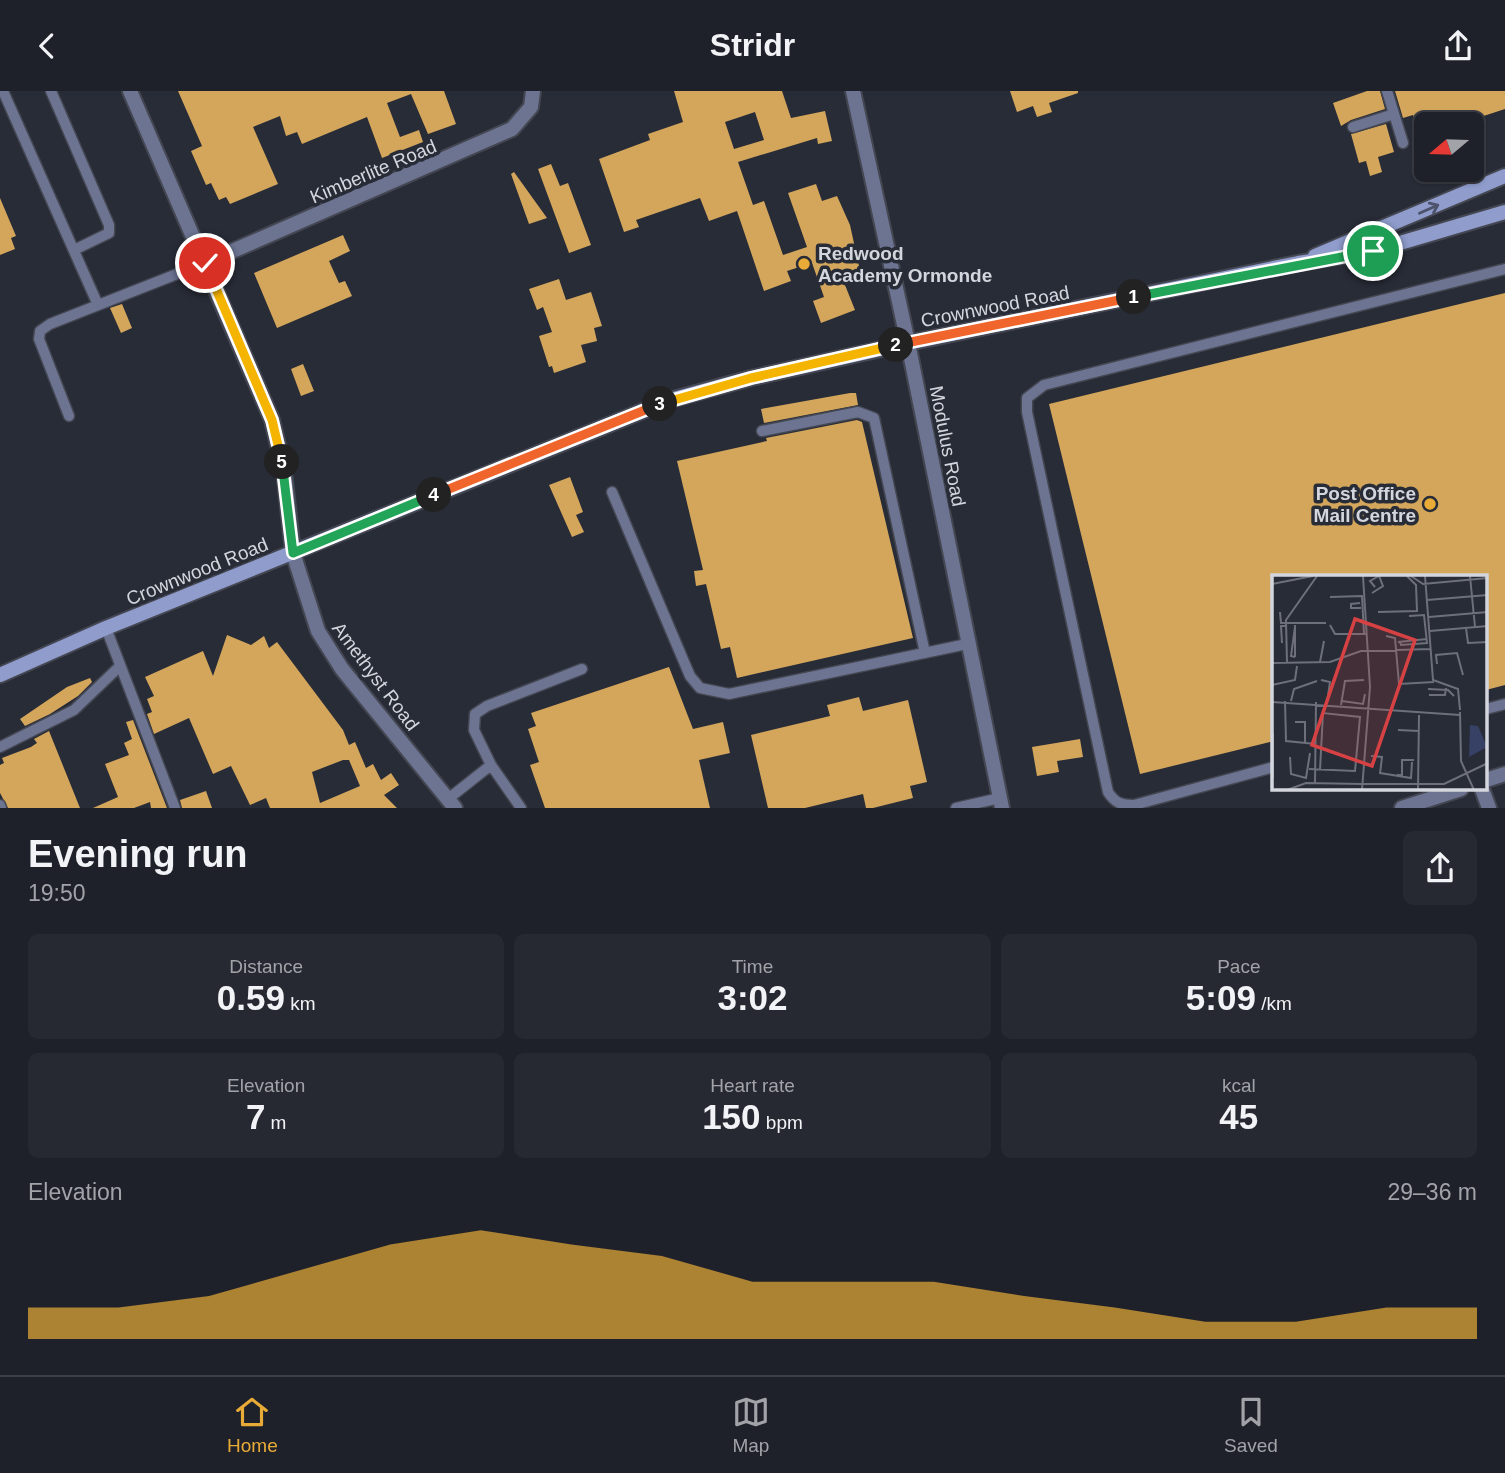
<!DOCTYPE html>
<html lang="en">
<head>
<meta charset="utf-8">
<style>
	:root { --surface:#1e2129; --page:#262931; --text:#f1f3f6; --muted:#a1a3a8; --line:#3c3e46; --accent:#e9ab38 }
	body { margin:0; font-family:Helvetica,sans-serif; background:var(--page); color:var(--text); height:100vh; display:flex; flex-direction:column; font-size:26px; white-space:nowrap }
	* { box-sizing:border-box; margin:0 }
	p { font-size:23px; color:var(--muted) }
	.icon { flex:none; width:38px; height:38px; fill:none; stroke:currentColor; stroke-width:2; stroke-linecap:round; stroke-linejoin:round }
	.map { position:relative; height:717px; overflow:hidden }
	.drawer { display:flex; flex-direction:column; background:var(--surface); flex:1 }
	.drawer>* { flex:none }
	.needle { width:46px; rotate:251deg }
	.tools { position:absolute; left:1414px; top:21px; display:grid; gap:14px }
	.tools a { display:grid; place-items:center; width:70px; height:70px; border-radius:10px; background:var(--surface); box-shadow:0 2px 5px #0004,0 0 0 2px var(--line); font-size:35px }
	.pin { position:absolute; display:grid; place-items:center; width:60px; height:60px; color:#fff; margin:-30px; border:4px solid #fff; border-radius:50%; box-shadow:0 2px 7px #0007 }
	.km { position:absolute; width:35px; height:35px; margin:-18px; border-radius:50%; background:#222; color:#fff; font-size:19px; line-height:35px; text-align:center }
	.round { display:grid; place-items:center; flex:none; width:74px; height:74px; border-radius:10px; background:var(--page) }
	.head { display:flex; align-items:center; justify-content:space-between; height:119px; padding:0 28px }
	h1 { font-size:38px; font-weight:700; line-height:52px }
	.metrics { display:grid; grid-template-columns:repeat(3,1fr); gap:10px; height:119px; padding:7px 28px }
	.metrics div { display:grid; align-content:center; border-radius:10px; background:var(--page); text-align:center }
	.metrics b { font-size:35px; font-weight:700 }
	.metrics small { font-size:19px; font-weight:400 }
	.metrics p { font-size:19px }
	.chart { height:196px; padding:14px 28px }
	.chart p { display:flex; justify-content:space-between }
	.chart svg { width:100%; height:126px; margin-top:7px; fill:var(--accent); opacity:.7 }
	header { display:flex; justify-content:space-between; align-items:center; height:91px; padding:0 28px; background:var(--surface); font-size:32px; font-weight:700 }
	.menu { display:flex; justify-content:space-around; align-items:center; height:98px; border-top:2px solid var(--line); background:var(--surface); font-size:19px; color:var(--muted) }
	.menu a { display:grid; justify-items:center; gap:4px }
	.menu .active { color:var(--accent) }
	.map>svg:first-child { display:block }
</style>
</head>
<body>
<header><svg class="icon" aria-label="back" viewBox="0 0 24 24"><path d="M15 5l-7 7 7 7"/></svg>Stridr<svg class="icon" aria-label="share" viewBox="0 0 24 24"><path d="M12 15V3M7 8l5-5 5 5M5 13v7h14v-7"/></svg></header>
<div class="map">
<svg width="1505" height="717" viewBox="0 0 1505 717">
	<rect width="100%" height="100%" fill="#282c37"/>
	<path fill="#d3a65c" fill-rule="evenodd" d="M178,0h266l12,33 -28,10 -17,-40 -24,9 13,34 19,-7 4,12 -41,16 -15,-41 -65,27 -5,-12 -11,4 -6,-20 -27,11 25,57 -48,20 -4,-7 -7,3 -8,-17 -5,2 -15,-34 11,-5z
		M674,0h108l9,27 34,-7 7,30 -14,3 -1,-6 -79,24 15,43 11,-4 19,54 24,-8 -19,-54 28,-9 6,17 15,-5 13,29 11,50 -18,5 12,30 -34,13 -8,-22 11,-4 -12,-34 -25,8 4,10 -27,10 -27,-80 -28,10 -9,-23 -64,22 3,7 -15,5 -25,-73 51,-19 -2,-6 35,-12zM755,21l9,28 -30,9 -9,-27z
		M1010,0h68v2l-29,10 3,9 -15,5 -4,-11 -16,6z
		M1367,0h13l5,18 -34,11 -10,6 -8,-23z
		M1395,0h110v18l-46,15h-43l-3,-9 -10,3z
		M1386,33l8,28 -16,5 4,15 -12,4 -4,-15 -7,2 -8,-29z
		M551,73l9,22 8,-3 23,62 -22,8 -31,-84z
		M514,81l33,46 -18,6 -18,-50z
		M0,107l16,38 -5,2 4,11 -15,6z
		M343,144l7,16 -21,10 10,22 6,-2 7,15 -75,32 -23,-55z
		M559,188l7,21 25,-8 11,34 -8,2 3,13 -16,4 5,17 -32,11 -2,-7 -3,1 -10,-31 13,-4 -9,-25 -6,3 -8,-21z
		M1505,202v392l-19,5v-113h-212v164l-134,33 -91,-370z
		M122,213l10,24 -11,5 -11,-25z
		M303,273l11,27 -13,5 -10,-27z
		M850,302h6l2,12 -94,18 -3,-14z
		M857,329l5,2 51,216 -176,40 -7,-31 -9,2 -15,-65 -10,2 -2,-15 9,-1 -26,-109 90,-20 -1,-3z
		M570,386l13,35 -7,3 8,17 -12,5 -23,-52z
		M227,544l24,10 13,-9 5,12 8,-6 66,88 6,15 6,-3 11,26 7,-4 8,16 10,-7 8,12 -15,10 13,13h-127l-4,-10 -16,7 -19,-39 -18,8 -24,-56 -35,16 -7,-20 5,-2 -5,-13 7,-3 -9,-19 58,-26 10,25zM343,669h6l11,26 -40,17 -8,-31z
		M669,576l24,62 30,-7 7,31 -31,7 11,48h-165l-15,-43 9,-3 -11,-33 8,-3 -5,-13z
		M90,587l2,4 -14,14 -28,18 -25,12 -5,-7 47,-32z
		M859,606l4,14 45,-11 19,82 -17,4 3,12 -40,10h-7l-3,-14 -58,14h-37l-17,-73 79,-19 -3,-11z
		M133,629l34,88h-16l-1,-6 -16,6h-41l25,-11 -13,-33 24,-9 -5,-12 8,-4 -6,-17z
		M49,640l31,77h-72l-8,-15v-28l4,-2 -2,-5 29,-11 6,-4 -3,-4z
		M1080,648l3,18 -26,4 2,11 -22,4 -5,-29z
		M206,700l6,17h-30l-2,-8z"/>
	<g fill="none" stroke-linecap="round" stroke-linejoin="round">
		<g stroke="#444752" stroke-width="13">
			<path id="service" d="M3,0l95,214
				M51,0l58,134v8l-35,17
				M1387,0l16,52
				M1353,36l41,-13
				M69,325l-30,-77 1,-8 10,-7 155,-61
				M762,340l96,-19 16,6 51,235
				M612,401l78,184 10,12 29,6 238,-50
				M106,537l69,180
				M1486,618l19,-5
				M0,656l74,-37 46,-44
				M491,674l30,43
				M1274,676l-140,38c-13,0 -19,-2 -26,-13l-81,-380v-14l17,-13 461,-116
				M448,708l43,-34 -17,-35 1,-16 12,-8 95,-37
				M0,714l1,3
				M956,717l44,-10"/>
		</g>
		<g stroke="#444752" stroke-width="18">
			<path id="minor" d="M130,0l142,329 12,51 9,82 25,78 24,38 113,139
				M853,0l55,252 94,465
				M205,172l307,-134 19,-22 2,-16
				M1486,689l19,-6
				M1482,698l7,19
				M1402,717l59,-19"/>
		</g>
		<g stroke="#444752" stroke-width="18">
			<path id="secondary" d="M1315,165l190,-80
				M0,584l106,-47 564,-228 81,-22 157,-35 390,-80 75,-12 132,-39"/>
		</g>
		<use href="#service" stroke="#6c7492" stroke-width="10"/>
		<use href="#minor" stroke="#6c7492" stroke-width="14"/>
		<use href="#secondary" stroke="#8f9ccc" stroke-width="14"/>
	</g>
	<defs><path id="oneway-shaft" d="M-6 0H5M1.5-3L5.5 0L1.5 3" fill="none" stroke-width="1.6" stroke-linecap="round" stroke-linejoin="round" transform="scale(1.75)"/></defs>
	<use stroke="#4c536b" href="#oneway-shaft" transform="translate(1429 118) rotate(-24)"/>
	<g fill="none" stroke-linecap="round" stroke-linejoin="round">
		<g stroke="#fff" stroke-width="14">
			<path id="split-1" d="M1134,206l239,-46"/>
		</g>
		<g stroke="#fff" stroke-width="14">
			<path id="split-2" d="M896,254l238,-48"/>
		</g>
		<g stroke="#fff" stroke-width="14">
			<path id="split-3" d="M660,313l91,-26 145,-33"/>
		</g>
		<g stroke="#fff" stroke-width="14">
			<path id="split-4" d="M434,404l226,-91"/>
		</g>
		<g stroke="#fff" stroke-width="14">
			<path id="split-5" d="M282,371l11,91 141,-58"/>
		</g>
		<g stroke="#fff" stroke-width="14">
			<path id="split-6" d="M205,172l67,157 10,42"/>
		</g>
		<use href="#split-1" stroke="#22a559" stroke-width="9"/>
		<use href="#split-2" stroke="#f0652b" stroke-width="9"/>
		<use href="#split-3" stroke="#f5b400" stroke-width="9"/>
		<use href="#split-4" stroke="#f0652b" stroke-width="9"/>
		<use href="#split-5" stroke="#22a559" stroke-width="9"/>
		<use href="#split-6" stroke="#f5b400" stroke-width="9"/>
	</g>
	<g fill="#e9ab38" stroke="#282c37" stroke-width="2.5">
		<circle cx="804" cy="173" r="7"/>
		<circle cx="1430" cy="413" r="7"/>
	</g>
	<g text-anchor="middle" stroke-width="7" stroke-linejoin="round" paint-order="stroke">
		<g font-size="19" fill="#d4d6de" stroke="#282c37">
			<text transform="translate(373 80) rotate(-23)" y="7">Kimberlite Road</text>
			<text transform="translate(995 215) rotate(-11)" y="7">Crownwood Road</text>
			<text transform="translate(948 355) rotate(79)" y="7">Modulus Road</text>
			<text transform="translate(197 480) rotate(-22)" y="7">Crownwood Road</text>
			<text transform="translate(376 585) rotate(53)" y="7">Amethyst Road</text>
		</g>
		<g font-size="19" font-weight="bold" fill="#d4d6de" stroke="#282c37" text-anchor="start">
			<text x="818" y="169">Redwood<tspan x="818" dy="22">Academy Ormonde</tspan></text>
			<text x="1416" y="409" text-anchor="end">Post Office<tspan x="1416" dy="22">Mail Centre</tspan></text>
		</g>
	</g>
	<g transform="translate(1272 484)">
		<rect width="215" height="215" fill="#282c37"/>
		<path d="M198,150l8,1 9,21 -18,10z" fill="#374065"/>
		<path fill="none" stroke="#6d707a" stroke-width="2" d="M139,1l12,8 65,-6M153,1l8,104 25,9 2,21M198,1l5,51M0,9l41,-8M100,18l11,-7 -4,-10 -9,5 5,6M58,22l32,-1 2,38M155,25l61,-5M88,28l-9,1v4h10M8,37l1,11h45M106,37l39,-1 -1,-26 -9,-9M157,42l59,-5M58,50l5,9h31M194,53l2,15 20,-1M158,56l58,-5M114,61l9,2 4,46 35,-2M126,67l29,-3M128,67l1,3 26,-2 -3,-28 -15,1M10,68l-1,-17h5M23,82l-4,-1 4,-29M23,82v-32M48,87l4,-21M0,88l58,-1 31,-11 70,-2M15,88l-1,-43 31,-44M165,89l-1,-9 21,-2 6,22M49,105l9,2 -3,21M0,110l23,-5 2,-14M156,114l20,1 6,6M157,120h16l1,-7M13,126l1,40 30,3M19,126l3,-12 23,-8M70,126l21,3 2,-10M0,127l188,13M69,130l4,-24 19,-1M188,137l1,49 13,29M23,147h10v22M126,155l21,1M1,158v45M99,181l11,1 -2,17M18,182l1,17 15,4 4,-25M37,194l46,2 5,-54 -37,-4 -3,57M108,198l31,5 1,-16M125,200h5v-15h12M43,208l1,-81M90,209h82l44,-21M15,215l19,-7 56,1M90,215l8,-103 -7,-111M146,215l1,-75"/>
		<path fill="#d64243" fill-opacity="0.15" stroke="#d64243" stroke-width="3.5" d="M83,44l60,21 -43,126 -60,-21z"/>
		<rect width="215" height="215" fill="none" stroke="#d4d6de" stroke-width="3.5"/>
	</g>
</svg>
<div class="tools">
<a><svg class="needle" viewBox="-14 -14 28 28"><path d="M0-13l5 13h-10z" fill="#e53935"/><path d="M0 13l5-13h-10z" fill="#a1a3a8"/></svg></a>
</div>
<div class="pin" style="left:1373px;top:160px;background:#1e9e55"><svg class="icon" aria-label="arrive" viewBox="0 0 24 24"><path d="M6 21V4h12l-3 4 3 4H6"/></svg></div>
<div class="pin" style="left:205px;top:172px;background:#d93025"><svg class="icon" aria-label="check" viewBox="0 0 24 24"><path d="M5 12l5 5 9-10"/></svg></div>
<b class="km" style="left:1134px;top:206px">1</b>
<b class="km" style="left:896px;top:254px">2</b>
<b class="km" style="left:660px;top:313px">3</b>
<b class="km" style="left:434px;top:404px">4</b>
<b class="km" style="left:282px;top:371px">5</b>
</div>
<section class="drawer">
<div class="head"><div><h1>Evening run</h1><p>19:50</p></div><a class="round"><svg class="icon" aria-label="share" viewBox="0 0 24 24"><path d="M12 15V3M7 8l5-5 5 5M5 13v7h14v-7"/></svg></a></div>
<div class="metrics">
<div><p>Distance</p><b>0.59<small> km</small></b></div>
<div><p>Time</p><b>3:02</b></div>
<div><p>Pace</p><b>5:09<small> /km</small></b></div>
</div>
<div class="metrics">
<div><p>Elevation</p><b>7<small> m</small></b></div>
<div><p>Heart rate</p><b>150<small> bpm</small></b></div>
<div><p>kcal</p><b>45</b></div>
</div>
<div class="chart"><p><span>Elevation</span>29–36 m</p>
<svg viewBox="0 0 160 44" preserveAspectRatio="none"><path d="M0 44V33L10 33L20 29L30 20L40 11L50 6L60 11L70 15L80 24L90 24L100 24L110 29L120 33L130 38L140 38L150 33L160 33V44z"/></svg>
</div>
</section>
<nav class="menu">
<a class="active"><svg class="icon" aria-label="home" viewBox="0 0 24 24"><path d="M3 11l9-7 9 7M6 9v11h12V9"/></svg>Home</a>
<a><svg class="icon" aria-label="map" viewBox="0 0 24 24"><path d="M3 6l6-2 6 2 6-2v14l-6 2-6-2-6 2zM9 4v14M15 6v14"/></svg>Map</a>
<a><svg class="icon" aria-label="saved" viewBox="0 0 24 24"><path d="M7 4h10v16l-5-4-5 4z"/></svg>Saved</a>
</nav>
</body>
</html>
